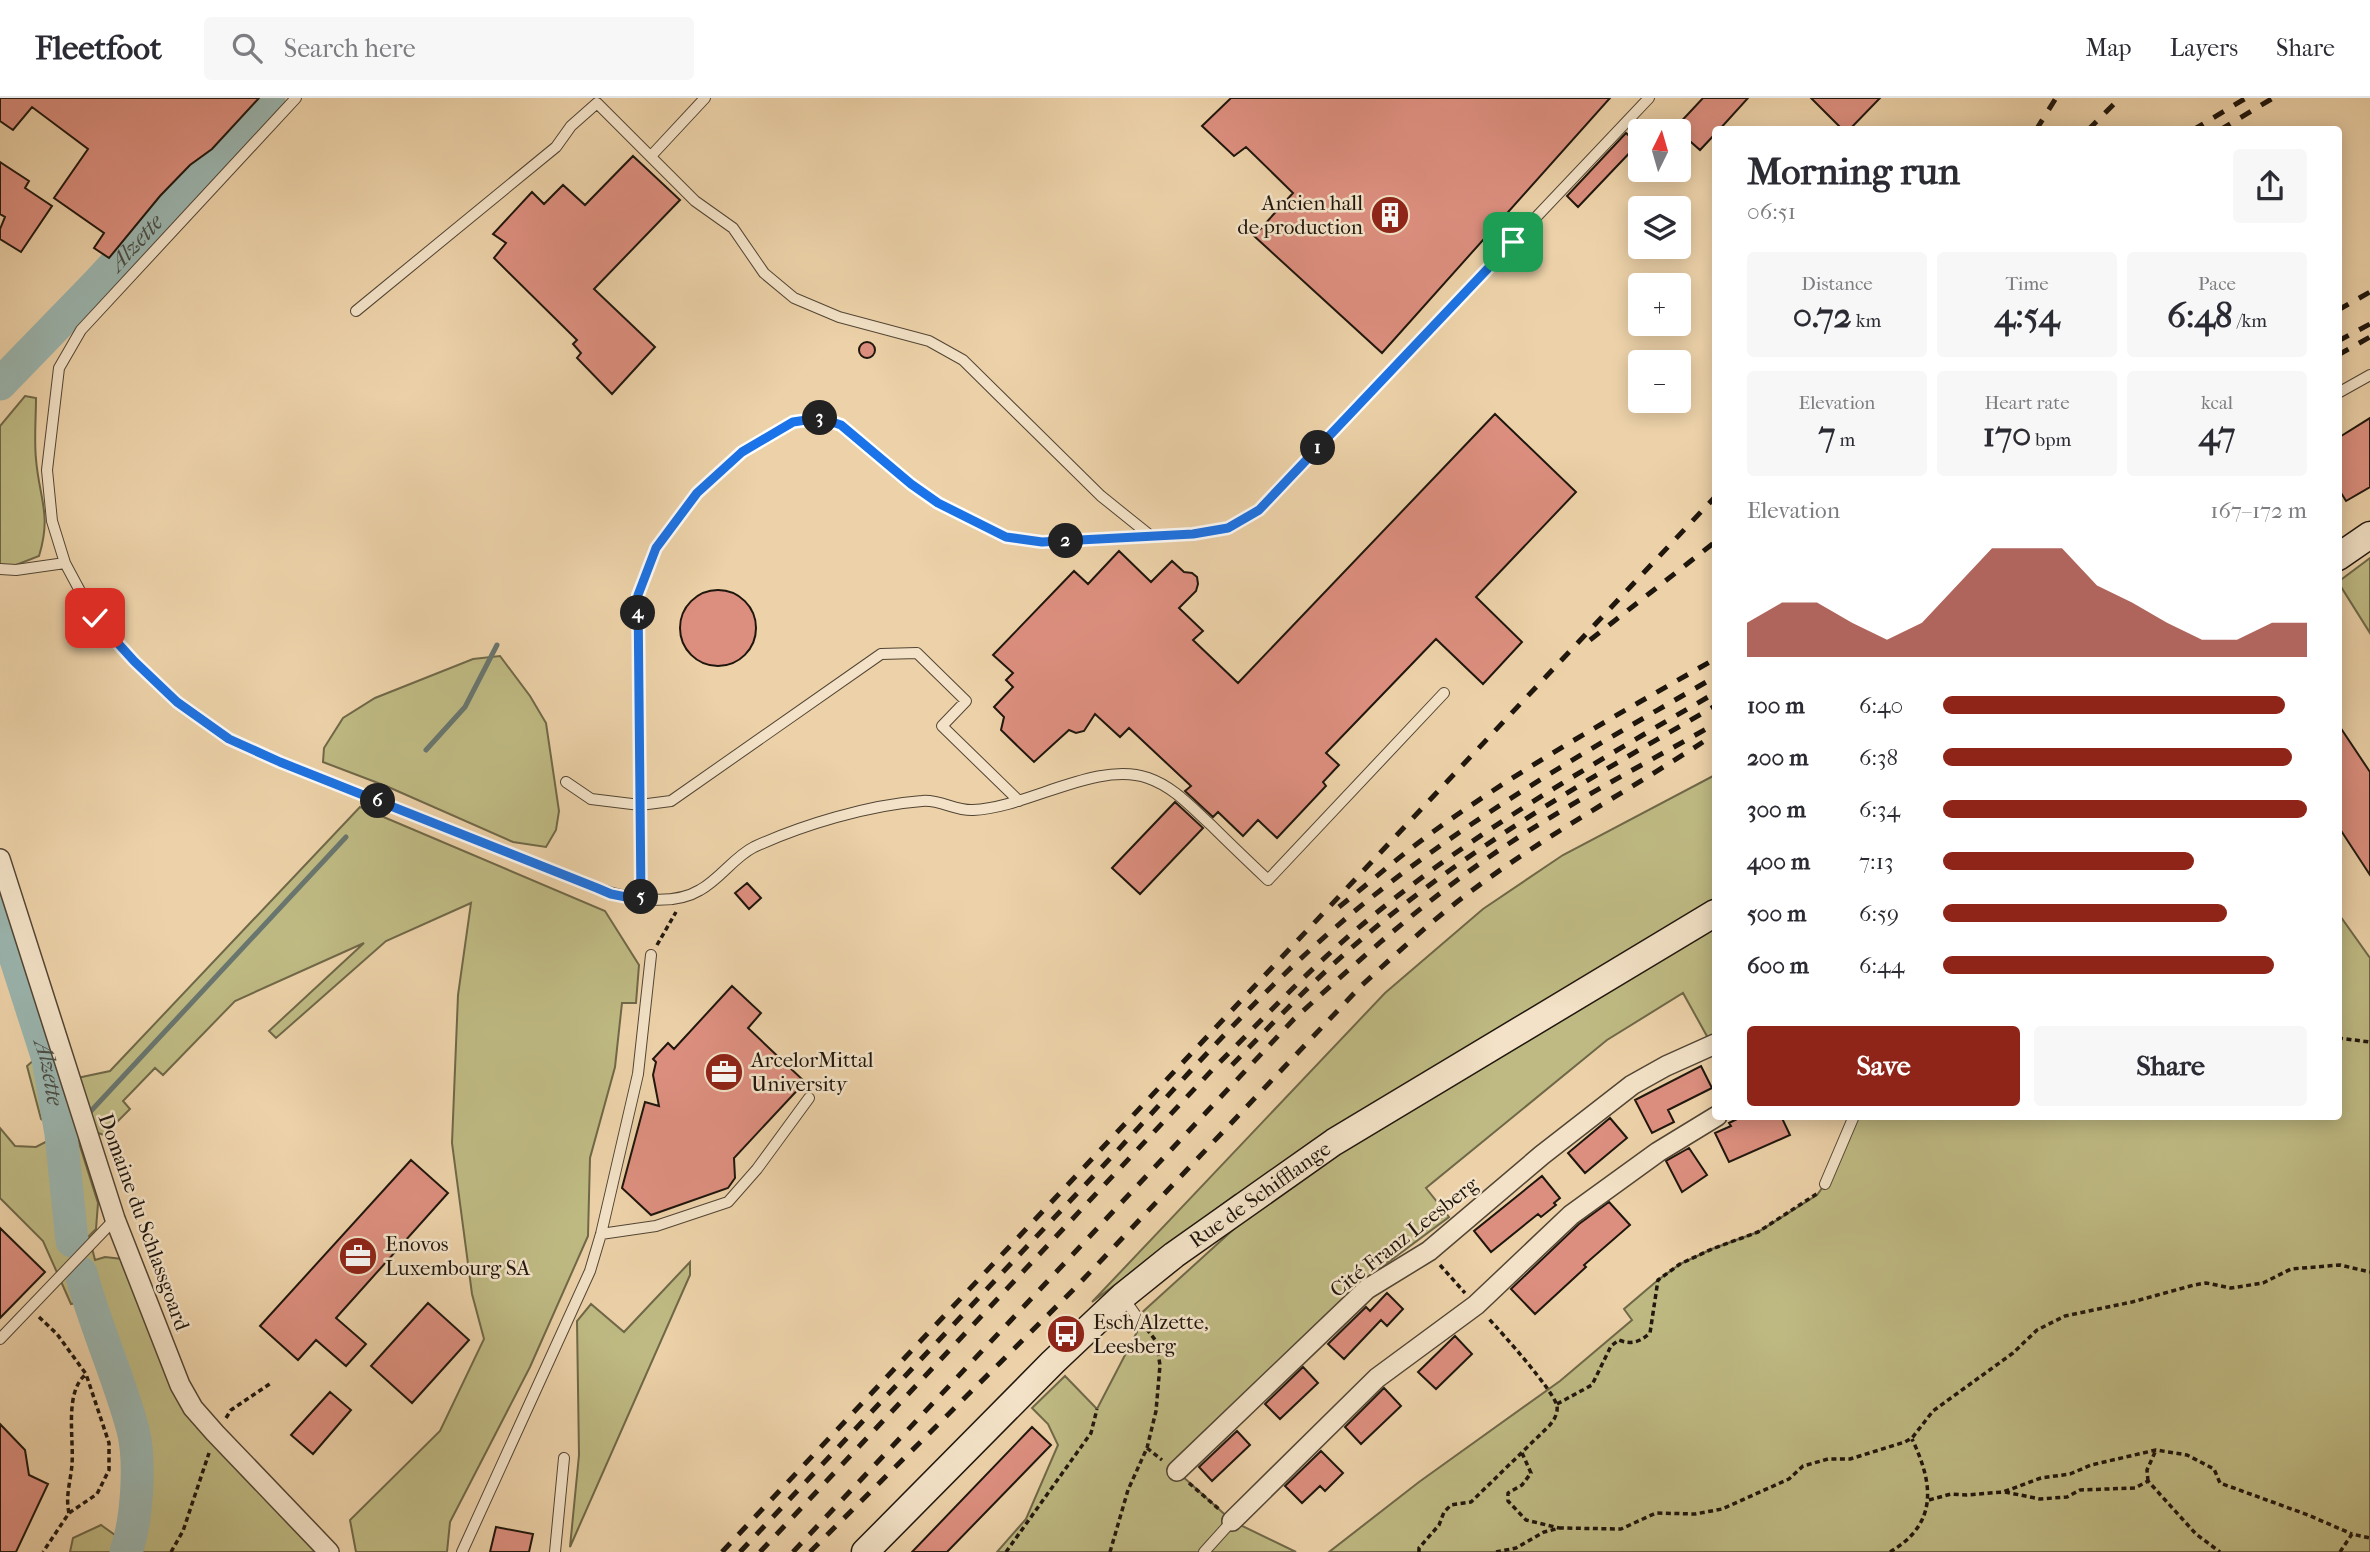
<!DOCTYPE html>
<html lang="en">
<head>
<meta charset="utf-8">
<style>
	:root { --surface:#fff; --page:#f7f7f7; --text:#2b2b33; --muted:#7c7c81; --line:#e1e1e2; --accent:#8f2418 }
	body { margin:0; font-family:"IM FELL French Canon",serif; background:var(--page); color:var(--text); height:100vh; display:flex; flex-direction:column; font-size:26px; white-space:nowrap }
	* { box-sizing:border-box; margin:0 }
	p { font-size:23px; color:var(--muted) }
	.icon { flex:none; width:38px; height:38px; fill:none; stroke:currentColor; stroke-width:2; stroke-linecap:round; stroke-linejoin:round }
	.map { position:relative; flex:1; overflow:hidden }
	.drawer { position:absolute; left:1712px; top:28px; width:630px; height:994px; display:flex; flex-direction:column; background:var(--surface); border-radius:7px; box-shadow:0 4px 18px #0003 }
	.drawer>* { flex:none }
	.needle { width:46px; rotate:5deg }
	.tools { position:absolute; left:1628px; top:21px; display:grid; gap:14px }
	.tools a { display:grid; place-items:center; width:63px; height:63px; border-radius:7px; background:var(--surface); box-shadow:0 4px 18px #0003; font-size:35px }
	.pin { position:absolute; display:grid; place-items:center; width:60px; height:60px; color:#fff; margin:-30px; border-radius:14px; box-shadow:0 4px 10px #0006 }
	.km { position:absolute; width:35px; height:35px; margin:-18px; border-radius:50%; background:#222; color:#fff; font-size:19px; line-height:35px; text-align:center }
	.round { display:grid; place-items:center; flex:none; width:74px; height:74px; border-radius:7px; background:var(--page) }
	.headline { display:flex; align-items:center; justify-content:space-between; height:119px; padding:0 35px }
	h1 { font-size:38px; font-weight:700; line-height:52px }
	.stats { display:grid; grid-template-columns:repeat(3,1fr); gap:10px; height:119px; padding:7px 35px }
	.stats div { display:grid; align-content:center; border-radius:7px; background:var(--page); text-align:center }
	.stats b { font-size:35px; font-weight:700 }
	.stats small { font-size:19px; font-weight:400 }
	.stats p { font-size:19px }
	.chart { height:196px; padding:14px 35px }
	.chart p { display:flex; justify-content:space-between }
	.chart svg { width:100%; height:126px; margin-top:7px; fill:var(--accent); opacity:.7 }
	.button { display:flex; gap:14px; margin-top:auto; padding:14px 35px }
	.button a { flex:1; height:80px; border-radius:7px; background:var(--accent); color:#fff; font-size:28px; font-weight:700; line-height:80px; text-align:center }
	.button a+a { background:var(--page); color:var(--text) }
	ul { padding:0 35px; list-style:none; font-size:23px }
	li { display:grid; grid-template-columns:112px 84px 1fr; align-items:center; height:52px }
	li i { height:18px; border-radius:9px; background:var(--accent) }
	header { display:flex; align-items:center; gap:42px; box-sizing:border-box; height:98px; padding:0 35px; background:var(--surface); border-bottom:2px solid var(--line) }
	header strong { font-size:33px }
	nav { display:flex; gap:38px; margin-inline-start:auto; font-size:24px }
	.search { width:490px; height:63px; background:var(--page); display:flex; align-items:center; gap:18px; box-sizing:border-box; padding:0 24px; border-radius:7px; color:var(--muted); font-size:26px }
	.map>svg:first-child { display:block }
</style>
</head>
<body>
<header>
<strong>Fleetfoot</strong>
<div class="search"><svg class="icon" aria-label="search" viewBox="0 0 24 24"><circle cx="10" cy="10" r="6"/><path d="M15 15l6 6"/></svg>Search here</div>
<nav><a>Map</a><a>Layers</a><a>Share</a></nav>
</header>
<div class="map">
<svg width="2370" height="1454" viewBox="0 0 2370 1454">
	<rect width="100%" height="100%" fill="#edd2a9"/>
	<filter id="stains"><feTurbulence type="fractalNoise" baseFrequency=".00286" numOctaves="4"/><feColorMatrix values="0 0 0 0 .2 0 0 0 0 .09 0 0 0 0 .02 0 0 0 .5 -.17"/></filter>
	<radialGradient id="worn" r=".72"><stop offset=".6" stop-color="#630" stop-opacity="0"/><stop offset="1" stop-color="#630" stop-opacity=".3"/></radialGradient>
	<path fill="#bfba83" stroke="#6f6848" stroke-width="2" d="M25,298l11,2c0,20 -2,41 0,61 3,39 16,55 3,97l-23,9h-16v-139z
		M2370,460v75l-32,-51z
		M500,558l30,40 16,27 13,88 -3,19 -10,17 -33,-5 -127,-56 -63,-24 1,-14 19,-30 32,-20 98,-39z
		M1715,677v261l-7,2 -25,-45 -76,47 -181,148 23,29 -86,64 -192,185 61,55 64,31h-299l29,-33 32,-74 -10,-21 -16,-16 33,-32 32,33 40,-77v-15l109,-99 -11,-23 -143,107 293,-309 98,-84 80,-54z
		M360,709l245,104 34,54 -3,38h-14l-7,64 -25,91 -2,78 -58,131 -80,155 -3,30h-91l-6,-32 90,-89 44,-92 -12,-45 -20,-151 6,-148 13,-92 -85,38 -110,97 -7,-7 95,-88 -129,58 -72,74 -8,-7 -32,33 7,8 -26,26 -9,-3 -18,-54 33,-7z
		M2338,815l32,45v594h-1041l90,-70 141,-101 72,-61 -8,-11 34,-29 22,-16 32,-15 46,-17 59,-37 8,-11 32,-67 481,-1z
		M35,961h13l13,27 37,117 -2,26 -7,7 6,24 10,-3 26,3 49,125 149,167h-259l3,-14 28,-13 28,20 9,-60 -4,-53 -46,-132 -17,4 -28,-63 -43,-43v-70l15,18 21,1 25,-13 -20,-15 -14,-53z
		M690,1164v13l-120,272 9,-92 -2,-134 14,-17 33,28z"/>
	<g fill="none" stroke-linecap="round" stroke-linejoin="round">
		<path stroke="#69766f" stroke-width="5" d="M426,652l39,-43 32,-62
			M90,1014l256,-275"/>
		<g stroke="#9bb6b0" stroke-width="33">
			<path id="s1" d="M0,286l97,-100 172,-186"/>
			<path id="s2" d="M0,812l48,149 13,75 11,107"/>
			<path d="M81,1175c14,53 38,104 52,157 8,32 4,91 -7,122"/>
		</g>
	</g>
	<path fill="#dd8f7f" stroke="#1f160d" stroke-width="2" d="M0,0h259l-47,51 -22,16 -30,31 -51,62 -15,-10 10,-15 -50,-35 34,-49 -56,-42 -19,23 -13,-9z
		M1231,0h379l-228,255 -128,-117 39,-43 -47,-46 -12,9 -32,-30z
		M1703,0h45l-29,32h-4v4l-15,16 -25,-22z
		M1811,0h69l-31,32h-6z
		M1626,35l12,11 -60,63 -11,-11z
		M633,58l47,44 -86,89 61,58 -43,47 -35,-36 4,-5 -8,-9 4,-4 -83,-82 12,-15 -13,-9 39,-42 12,12 19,-19 22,20z
		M0,64l29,19 -4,7 27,18 -31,46 -21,-13v-10l5,-12 -5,-3z
		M859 252a8 8 0 1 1 16 0a8 8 0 1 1-16 0Z
		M1495,316l81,78 -100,105 46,45 -39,42 -47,-45 -110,114 13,12 -16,17 3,4 -49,52 -19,-18 -15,16 -25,-24 -5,5 -28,-26 6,-5 -62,-58 -9,9 -25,-23 -11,17 -8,2 -7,-3 -35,32 -33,-32 3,-13 -10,-10 19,-20 -7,-7 7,-7 -20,-18 81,-84 14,13 31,-33 32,31 21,-21 12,11 8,1 5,4 1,7 -2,7 -17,17 24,23 -10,9 45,43z
		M2370,320v69l-24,14 -8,-13v-50z
		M680 530a38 38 0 1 1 76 0a38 38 0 1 1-76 0Z
		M2338,626l32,48v103l-32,-49z
		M1175,704l28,26 -63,66 -28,-26z
		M747,785l14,15 -12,11 -14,-16z
		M732,888l29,27 -13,15 57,54 -71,76 1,20 -7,10 -77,27 -29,-27 23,-86 14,4 -6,-31 3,-13 -3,-3 15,-16 6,6z
		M1701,968l11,22 -44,22 6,12 -22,11 -17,-33z
		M1743,1018h38l9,19 -61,27 -14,-29 16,-7 -2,-3z
		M1610,1020l17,20 -42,35 -17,-20z
		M1689,1050l18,27 -25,17 -16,-31z
		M411,1062l37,33 -112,125 30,26 -20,22 -30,-26 -18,20 -38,-34z
		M1542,1078l18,22 -6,5 2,2 -15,12 -3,-3 -47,38 -17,-21z
		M1609,1104l21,23 -46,40 2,2 -51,47 -24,-25 68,-65z
		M0,1130l45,44 -45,46z
		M1387,1195l16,16 -16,17 -6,-6 -37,39 -16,-15 38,-37 4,4z
		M428,1205l41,37 -57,63 -41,-37z
		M1455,1238l17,18 -36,35 -18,-17z
		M1303,1269l15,16 -38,36 -15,-15z
		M1384,1290l17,18 -40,38 -16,-17z
		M330,1294l21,18 -38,44 -22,-19z
		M0,1326l25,26 4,25 19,9 -32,68h-16z
		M1032,1329l19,18 -104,107h-35z
		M1237,1333l13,14 -38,36 -13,-14z
		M1321,1353l22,22 -18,18 -5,-5 -18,17 -17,-17z
		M496,1429l37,7 -4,18h-39z"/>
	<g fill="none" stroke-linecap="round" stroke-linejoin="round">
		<g stroke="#524534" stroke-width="12">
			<path id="lane" d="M296,0l-215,232 -22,38 -12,102 5,51 13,42 30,56 39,42 43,41 52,37 51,23 317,126c30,11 75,19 103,2 20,-11 34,-33 54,-43 48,-22 114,-42 168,-46 17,-2 34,10 51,9 54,-2 124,-50 175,-32 26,9 43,29 63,47 19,19 38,37 57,55l176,-187
				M651,58l54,-58
				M356,213l200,-164 15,-21 26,-23 98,98 38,27 31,45 30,25 45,19 90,24 34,19 138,136 51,41
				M2338,295l32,-18
				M0,471l16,1 49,-7
				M566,684l25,17 49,6 31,-4 210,-147 36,-1 49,48 -24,25 77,75
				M641,801l-3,-304 18,-47 41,-55 45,-41 51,-30 27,-4 21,7 70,59 27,19 68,34 36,5 151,-8 35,-6 31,-18 390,-412
				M1825,1086l29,-68
				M601,1136l55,-8 72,-24 29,-33 52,-71
				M1123,1199l14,20
				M0,1241l115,-120
				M462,1454l128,-281 11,-37 37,-160 13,-119
				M555,1454l9,-94
				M1204,1454l28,-31"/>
		</g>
		<g stroke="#524534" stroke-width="22">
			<path id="street" d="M0,761l115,360 65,166 13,23 22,25 114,119
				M1177,1373l190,-182 62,-38 113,-96 90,-70 34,-19 49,-22
				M1232,1423l145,-143 99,-73 95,-90 87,-63 59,-36"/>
		</g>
		<g stroke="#1f160d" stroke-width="29">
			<g id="secondary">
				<path d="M2338,459l32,-22"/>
				<path id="s3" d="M865,1454l188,-190 70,-66 51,-41 160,-113 381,-229"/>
			</g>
		</g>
		<path stroke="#1f160d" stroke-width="3.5" stroke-dasharray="5 3.5" stroke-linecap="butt" d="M657,847l19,-33
			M2338,940l32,4
			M1440,1167l25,28
			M39,1219l18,17 29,40 23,69v27l-12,24 -28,19 -26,39
			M1557,1306l35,-19 19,-39 8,-6c12,5 21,2 31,-7l8,-53 22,-16 32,-15 46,-17 60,-39
			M226,1320l5,-8 40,-27
			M1147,1350l15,12
			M1522,1355l9,20 -9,12 -14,8v8l18,19 33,8
			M2148,1383l-1,-11 9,-20
			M1189,1385l31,27
			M2005,1394l35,7 27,-2 13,-7 55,-2 13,-7 48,53 24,18
			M1929,1402l22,-6 16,1 36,-3 38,-14 29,-4 21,-9 65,-15 31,5 27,14 6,14 88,32 44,19
			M69,1415c-4,-17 2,-33 3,-49 2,-26 -8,-72 14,-90
			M171,1454l12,-21 26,-78
			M1006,1454l85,-119 6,-24
			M1110,1454l18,-62 19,-42 9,-37 4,-46 -4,-24 -10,-13
			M1419,1454v-4l20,-23 5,-13 7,-7 20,-3 78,-76c5,-6 9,-12 8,-20 -3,-15 -55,-73 -68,-87
			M1496,1454l20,-4 28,-16 16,-4 61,1 35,-16 39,1 27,-5 67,-30 14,-13 25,-7h22l55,-17 7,-4 21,-27 80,-58 24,-23 28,-14 67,-14 62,-17 12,-2 25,5 32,-5 28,-14 49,-4 30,7
			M1890,1454c49,-29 43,-69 22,-113
			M2340,1454l12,-18 18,4"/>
		<use href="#lane" stroke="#f3e2c7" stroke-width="10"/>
		<use href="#street" stroke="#f3e2c7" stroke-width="19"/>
		<use href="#secondary" stroke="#f3e2c7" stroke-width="26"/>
		<path stroke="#1f160d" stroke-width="5" stroke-dasharray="12 12" stroke-linecap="butt" d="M2036,32l20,-32
			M2088,32l32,-32
			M2193,32l53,-32
			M2220,32l53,-32
			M2338,212l32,-18
			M2338,243l32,-17
			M2338,257l32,-18
			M1590,542l125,-98
			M1339,809c29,-23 57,-48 87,-70 91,-67 191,-122 289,-178
			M1232,967c38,-39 76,-79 117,-115 110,-97 239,-171 366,-244
			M722,1454l993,-1055
			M740,1454c121,-129 242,-258 363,-386 74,-79 145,-162 226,-233 117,-103 252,-179 386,-256
			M760,1454l454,-484c49,-49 96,-100 149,-144 108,-91 230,-160 352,-231
			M793,1454l501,-533c53,-48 105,-95 162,-138 80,-61 171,-107 259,-157
			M810,1454l266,-265 285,-301c35,-32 70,-65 109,-94 74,-56 156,-100 233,-150"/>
	</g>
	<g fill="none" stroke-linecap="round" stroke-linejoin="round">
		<g stroke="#fff" stroke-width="14">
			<path id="route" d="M95,520l39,43 43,41 52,37 51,23 317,126 14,6 30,6 -3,-305 18,-47 41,-55 45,-41 51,-30 27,-4 21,7 70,59 27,19 68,34 36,5 151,-8 35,-6 31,-18 254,-268"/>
		</g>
		<use href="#route" stroke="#1a73e8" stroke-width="9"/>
	</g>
	<defs>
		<g id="building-disc" transform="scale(2.0125)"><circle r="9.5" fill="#8f2418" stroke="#f3e2c7"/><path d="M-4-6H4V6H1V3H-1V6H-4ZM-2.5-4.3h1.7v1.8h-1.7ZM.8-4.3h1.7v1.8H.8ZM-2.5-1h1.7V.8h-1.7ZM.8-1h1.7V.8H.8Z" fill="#fff"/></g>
		<g id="office-disc" transform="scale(2.0125)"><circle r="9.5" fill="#8f2418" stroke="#f3e2c7"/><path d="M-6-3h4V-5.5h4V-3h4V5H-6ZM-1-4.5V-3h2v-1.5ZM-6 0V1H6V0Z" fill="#fff"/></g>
		<g id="bus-disc" transform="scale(2.0125)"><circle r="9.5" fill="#8f2418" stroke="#f3e2c7"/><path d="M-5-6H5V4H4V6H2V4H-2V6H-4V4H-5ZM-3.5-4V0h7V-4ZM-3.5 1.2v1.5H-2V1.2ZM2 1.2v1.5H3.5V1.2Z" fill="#fff"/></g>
	</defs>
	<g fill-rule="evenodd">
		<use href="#building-disc" x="1390" y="117"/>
		<use href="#office-disc" x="724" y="974"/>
		<use href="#office-disc" x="358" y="1158"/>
		<use href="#bus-disc" x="1066" y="1236"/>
	</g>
	<g text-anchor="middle" stroke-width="5" stroke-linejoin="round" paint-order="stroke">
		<g font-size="21" fill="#1f160d" stroke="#f3e2c7" text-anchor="start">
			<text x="1363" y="112" text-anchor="end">Ancien hall<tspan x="1363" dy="24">de production</tspan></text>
			<text x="751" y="969">ArcelorMittal<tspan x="751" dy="24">University</tspan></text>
			<text x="385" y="1153">Enovos<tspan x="385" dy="24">Luxembourg SA</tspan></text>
			<text x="1093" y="1231">Esch/Alzette,<tspan x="1093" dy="24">Leesberg</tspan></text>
		</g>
		<g font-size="21" fill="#1f160d" stroke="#f3e2c7">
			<text dy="7" stroke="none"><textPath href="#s3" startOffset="534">Rue de Schifflange</textPath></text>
			<text transform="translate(144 1124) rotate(70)" y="7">Domaine du Schlassgoard</text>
			<text transform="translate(1404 1139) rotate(-38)" y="7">Cité Franz Leesberg</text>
		</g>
		<g font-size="23" font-style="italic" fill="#4a4e46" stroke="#f3e2c7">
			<text dy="8" stroke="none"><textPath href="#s1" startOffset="196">Alzette</textPath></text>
			<text dy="8" stroke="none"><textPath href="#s2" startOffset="170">Alzette</textPath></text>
		</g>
	</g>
	<rect width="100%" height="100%" filter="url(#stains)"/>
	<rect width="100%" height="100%" fill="url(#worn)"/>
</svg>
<div class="tools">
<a><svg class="needle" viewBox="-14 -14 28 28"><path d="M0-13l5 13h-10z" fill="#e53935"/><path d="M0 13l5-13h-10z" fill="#7c7c81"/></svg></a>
<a><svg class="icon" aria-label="layers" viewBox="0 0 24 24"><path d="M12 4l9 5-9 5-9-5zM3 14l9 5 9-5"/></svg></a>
<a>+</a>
<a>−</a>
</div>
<div class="pin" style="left:1513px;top:144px;background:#1e9e55"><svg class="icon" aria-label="arrive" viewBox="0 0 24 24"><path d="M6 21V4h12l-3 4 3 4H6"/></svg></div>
<div class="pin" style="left:95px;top:520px;background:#d93025"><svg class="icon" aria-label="check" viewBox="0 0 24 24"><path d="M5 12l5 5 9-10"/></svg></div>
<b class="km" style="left:1318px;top:350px">1</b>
<b class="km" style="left:1066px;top:443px">2</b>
<b class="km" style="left:820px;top:320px">3</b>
<b class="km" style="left:638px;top:515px">4</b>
<b class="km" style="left:641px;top:799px">5</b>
<b class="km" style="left:378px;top:703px">6</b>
<section class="drawer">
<div class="headline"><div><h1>Morning run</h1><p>06:51</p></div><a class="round"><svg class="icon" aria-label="share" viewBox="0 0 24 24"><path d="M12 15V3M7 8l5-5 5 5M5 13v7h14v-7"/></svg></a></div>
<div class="stats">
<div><p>Distance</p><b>0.72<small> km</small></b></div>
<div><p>Time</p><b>4:54</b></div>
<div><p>Pace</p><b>6:48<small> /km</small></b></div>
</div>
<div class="stats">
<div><p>Elevation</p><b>7<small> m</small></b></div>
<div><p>Heart rate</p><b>170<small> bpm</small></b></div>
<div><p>kcal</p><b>47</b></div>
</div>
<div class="chart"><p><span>Elevation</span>167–172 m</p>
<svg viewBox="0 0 160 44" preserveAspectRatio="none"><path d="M0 44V32L10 25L20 25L30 32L40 38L50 32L60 19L70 6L80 6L90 6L100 19L110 25L120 32L130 38L140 38L150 32L160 32V44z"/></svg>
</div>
<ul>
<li><b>100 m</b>6:40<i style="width:94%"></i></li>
<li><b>200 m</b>6:38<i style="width:96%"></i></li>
<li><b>300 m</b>6:34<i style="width:100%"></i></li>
<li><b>400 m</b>7:13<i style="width:69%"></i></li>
<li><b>500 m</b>6:59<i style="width:78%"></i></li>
<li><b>600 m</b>6:44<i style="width:91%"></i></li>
</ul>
<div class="button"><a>Save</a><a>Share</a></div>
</section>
</div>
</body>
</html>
